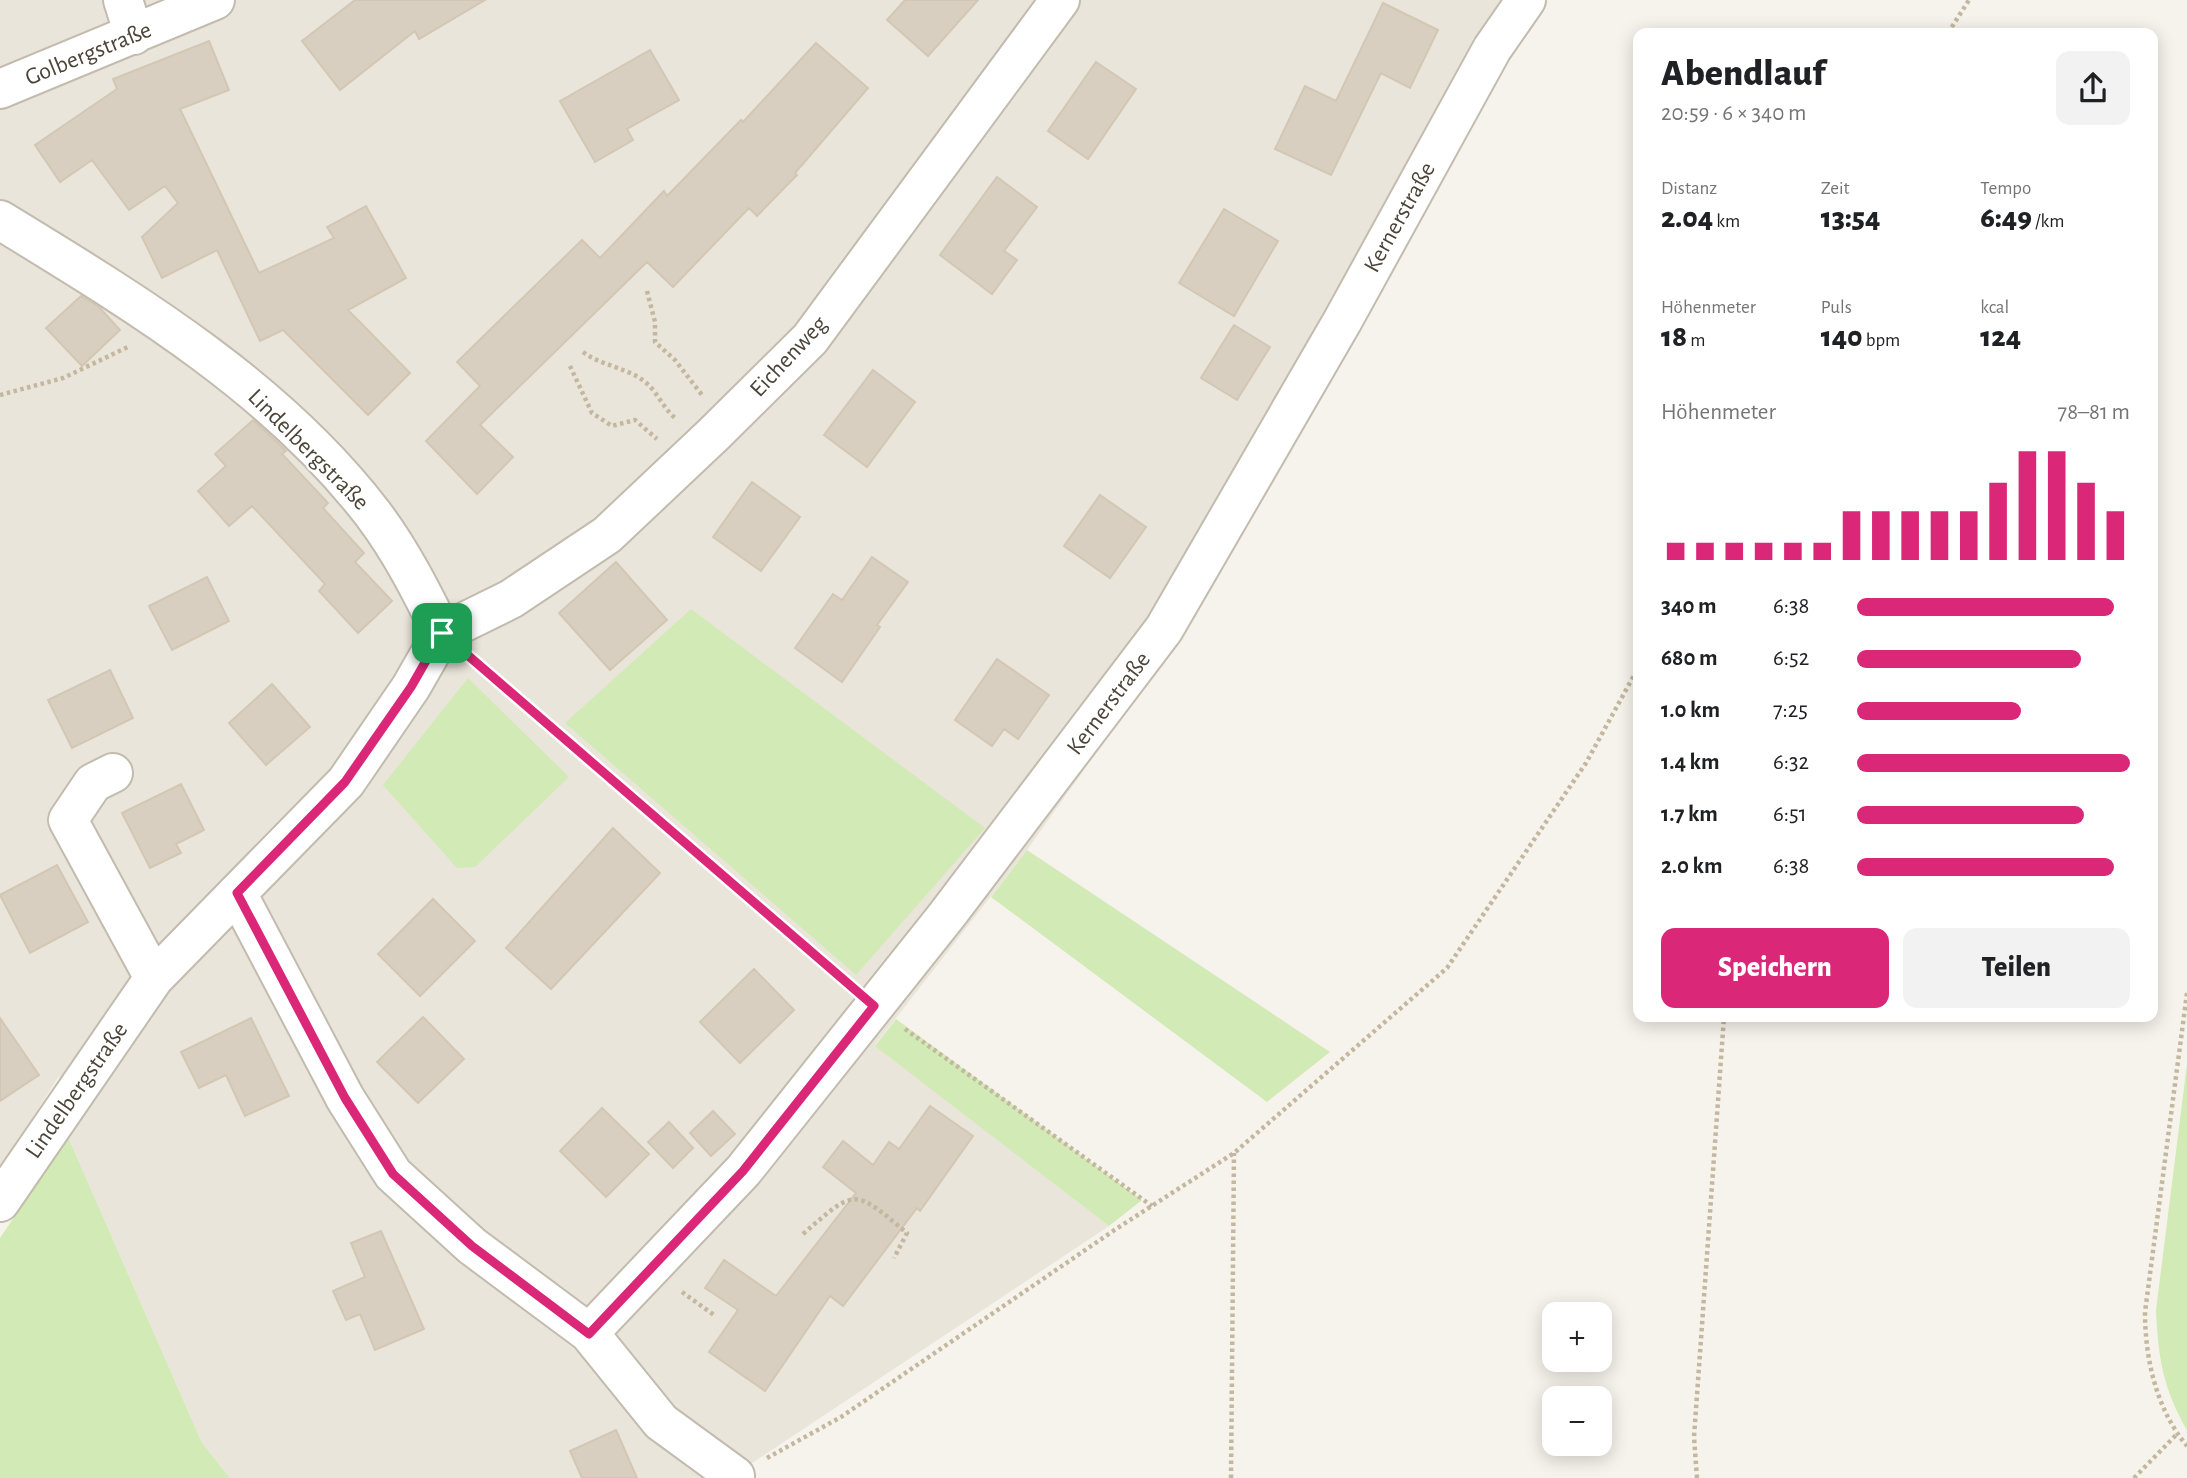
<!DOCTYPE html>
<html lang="de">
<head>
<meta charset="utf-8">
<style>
	:root { --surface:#fff; --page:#f2f2f2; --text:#202124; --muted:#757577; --accent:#db2777 }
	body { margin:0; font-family:"Alegreya Sans",sans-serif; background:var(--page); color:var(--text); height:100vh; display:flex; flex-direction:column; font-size:26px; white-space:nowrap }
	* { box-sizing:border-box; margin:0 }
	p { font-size:23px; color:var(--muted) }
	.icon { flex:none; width:38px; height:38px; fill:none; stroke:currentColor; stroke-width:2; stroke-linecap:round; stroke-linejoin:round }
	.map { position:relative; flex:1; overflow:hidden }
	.panel { position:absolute; left:1633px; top:28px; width:525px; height:994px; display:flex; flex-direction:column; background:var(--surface); border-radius:14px; box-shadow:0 4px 18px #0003 }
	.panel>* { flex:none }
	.tools { position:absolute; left:1542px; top:1302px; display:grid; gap:14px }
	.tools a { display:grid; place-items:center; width:70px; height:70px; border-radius:14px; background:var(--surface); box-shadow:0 4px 18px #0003; font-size:35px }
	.pin { position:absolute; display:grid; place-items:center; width:60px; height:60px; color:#fff; margin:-30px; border-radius:14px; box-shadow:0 4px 10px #0006 }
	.round { display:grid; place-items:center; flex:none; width:74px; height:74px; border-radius:14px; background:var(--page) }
	.headline { display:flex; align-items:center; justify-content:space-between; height:119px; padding:0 28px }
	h1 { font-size:38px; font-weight:800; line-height:52px }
	.metrics { display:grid; grid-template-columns:repeat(3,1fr); gap:10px; height:119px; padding:7px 28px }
	.metrics div { display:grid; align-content:center }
	.metrics b { font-size:30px; font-weight:800 }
	.metrics small { font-size:19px; font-weight:400 }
	.metrics p { font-size:19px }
	.chart { height:196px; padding:14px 28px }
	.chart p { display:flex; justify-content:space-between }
	.chart svg { width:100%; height:126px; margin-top:7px; stroke:var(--accent); stroke-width:6 }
	.cta { display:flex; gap:14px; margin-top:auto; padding:14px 28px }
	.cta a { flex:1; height:80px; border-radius:14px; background:var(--accent); color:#fff; font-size:28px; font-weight:800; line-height:80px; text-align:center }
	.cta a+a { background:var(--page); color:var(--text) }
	ul { padding:0 28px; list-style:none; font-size:23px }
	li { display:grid; grid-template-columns:112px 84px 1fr; align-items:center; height:52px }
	li i { height:18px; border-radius:9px; background:var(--accent) }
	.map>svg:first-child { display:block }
</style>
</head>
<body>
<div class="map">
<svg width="2187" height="1478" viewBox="0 0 2187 1478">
	<rect width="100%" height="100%" fill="#f6f3ec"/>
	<path fill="#eae5da" d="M0,0h1542l-375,653 -140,197 -152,195 234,181 -369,245 -5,7h-505l-28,-35 -134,-306 -9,-61 -59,93z"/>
	<path fill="#d2eab5" d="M691,609l294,219 -129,147 -291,-252z
		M468,678l101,99 -94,90 -18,1 -74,-83z
		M1027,850l303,202 -63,50 -276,-205z
		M896,1019l246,181 -33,26 -234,-180z
		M2187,1064v366c-24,-41 -29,-73 -31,-120z
		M68,1137l134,306 28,35h-230v-240z"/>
	<path fill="#d8cfc1" stroke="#d3c7b4" stroke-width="2" d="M355,0h130l-66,39 -4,-8 -75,59 -38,-49z
		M905,0h73l-50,56 -41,-36z
		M1383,3l55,27 -28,58 -29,-15 -50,102 -56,-26 30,-63 31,15z
		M209,41l20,49 -49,19 79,164 75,-35 -7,-11 39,-21 40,72 -58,32 62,63 -42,42 -85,-85 -23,11 -43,-91 -55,28 -20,-41 36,-34 -13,-17 -36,24 -37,-50 -32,22 -25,-37 82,-56 -4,-10z
		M816,43l52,45 -73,85 2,2 -40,41 -8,-8 -76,79 -26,-25 -167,163 33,32 -36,37 -51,-53 54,-55 -23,-24 125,-122 18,18 64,-67 3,5 74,-76 2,2z
		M650,50l29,50 -52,29 6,11 -38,22 -35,-61z
		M1096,62l40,27 -48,70 -40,-28z
		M997,177l40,30 -33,44 13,9 -25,34 -52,-39z
		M1224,209l54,32 -44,75 -55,-33z
		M81,296l18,11 21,23 -38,36 -36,-38z
		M1234,325l36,22 -33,53 -36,-22z
		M873,370l42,32 -48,65 -43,-32z
		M253,420l27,25 6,6 -4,3 46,49 -5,5 41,45 -9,9 37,39 -34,32 -39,-42 6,-7 -73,-78 -23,20 -31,-35 28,-25 -11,-12z
		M752,482l48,35 -39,54 -48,-34z
		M1100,495l46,32 -36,51 -46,-32z
		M872,557l36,25 -31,43 3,2 -38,55 -47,-34 38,-54 9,6z
		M616,562l51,58 -57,50 -51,-57z
		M207,577l22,44 -57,29 -23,-44z
		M997,659l52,36 -31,44 -14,-10 -12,17 -37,-26z
		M110,670l23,48 -61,30 -24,-48z
		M272,684l38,43 -44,38 -37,-42z
		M181,784l23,46 -28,14 5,9 -31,15 -28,-55z
		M613,828l47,45 -109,116 -45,-41z
		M57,865l31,57 -58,31 -30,-58z
		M433,899l42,42 -55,55 -42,-42z
		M754,969l40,41 -54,53 -40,-41z
		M423,1017l41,42 -46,44 -41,-41z
		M0,1018l39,57 -39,26z
		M251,1018l38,78 -44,20 -19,-41 -27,13 -18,-36z
		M930,1106l43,30 -53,75 -3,-3 -74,98 -13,-10 -65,95 -56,-39 29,-42 -33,-22 19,-28 52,36 80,-103 -33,-26 20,-26 30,24 16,-23 10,7z
		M602,1108l47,46 -43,43 -46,-46z
		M713,1111l22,23 -24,22 -21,-23z
		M669,1122l24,26 -20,20 -25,-26z
		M381,1231l43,98 -49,21 -15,-36 -14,6 -13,-29 32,-14 -14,-34z
		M616,1430l21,48h-55l-12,-27z"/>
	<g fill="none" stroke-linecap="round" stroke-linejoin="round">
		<g stroke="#c2bbae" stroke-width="42">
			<path id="minor" d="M123,0l11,35
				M0,89l215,-89
				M0,220c134,82 276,167 373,294 28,37 48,77 69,119
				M442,633l69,-34 96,-64 107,-101 96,-95 250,-339
				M113,773l-20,10 -25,37 86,158
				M237,893l108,205 48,76 79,72 117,87 154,-162 204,-256 217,-286 179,-309 149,-271 34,-49
				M0,1202l154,-224 192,-196 65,-95 31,-54
				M589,1333l72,89 74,54"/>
		</g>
		<path stroke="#c4b79f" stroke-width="4.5" stroke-dasharray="3.5 3.5" stroke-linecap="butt" d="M1948,33l21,-33
			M647,291l8,31v20l20,18 27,35
			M583,352c16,12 38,15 55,25 18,10 23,29 37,41
			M570,366l22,47 20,13 23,-6 22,19
			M0,395l63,-17 67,-32
			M474,661l372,321
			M2187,993l-42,319c0,46 11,97 42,134
			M905,1029l247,177
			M803,1234c53,-46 50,-46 104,-1l-13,25
			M682,1292l32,23
			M767,1458l74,-41 275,-188 118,-76 213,-185 139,-205 52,-95
			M1231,1478l3,-325
			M1697,1478l-3,-41 30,-420
			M2134,1478l43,-44"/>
		<use href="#minor" stroke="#fff" stroke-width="38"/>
	</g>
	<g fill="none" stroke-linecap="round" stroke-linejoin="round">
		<g stroke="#fff" stroke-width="14">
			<path id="route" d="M442,633l432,373 -131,165 -154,163 -117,-88 -79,-72 -48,-76 -108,-205 108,-111 66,-95z"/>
		</g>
		<use href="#route" stroke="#db2777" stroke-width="9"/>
	</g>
	<g text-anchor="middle" stroke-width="5" stroke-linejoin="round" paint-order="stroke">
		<g font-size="24" fill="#4b4439" stroke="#fff">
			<text transform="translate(88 53) rotate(-22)" y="8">Golbergstraße</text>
			<text transform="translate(1399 217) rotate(-61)" y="8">Kernerstraße</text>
			<text transform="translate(788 356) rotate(-47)" y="8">Eichenweg</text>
			<text transform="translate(309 449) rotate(45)" y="8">Lindelbergstraße</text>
			<text transform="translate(1108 703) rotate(-53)" y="8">Kernerstraße</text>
			<text transform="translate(76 1090) rotate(-55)" y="8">Lindelbergstraße</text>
		</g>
	</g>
</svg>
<div class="tools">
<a>+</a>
<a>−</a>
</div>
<div class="pin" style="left:442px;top:633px;background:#1e9e55"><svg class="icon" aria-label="arrive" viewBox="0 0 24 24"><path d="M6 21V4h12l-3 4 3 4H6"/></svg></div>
<section class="panel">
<div class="headline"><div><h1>Abendlauf</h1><p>20:59 · 6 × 340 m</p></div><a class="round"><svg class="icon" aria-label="share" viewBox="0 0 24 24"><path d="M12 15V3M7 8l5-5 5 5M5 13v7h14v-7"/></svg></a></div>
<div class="metrics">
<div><p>Distanz</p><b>2.04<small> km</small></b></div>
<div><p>Zeit</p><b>13:54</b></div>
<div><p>Tempo</p><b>6:49<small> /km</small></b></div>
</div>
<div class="metrics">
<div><p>Höhenmeter</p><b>18<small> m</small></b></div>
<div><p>Puls</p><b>140<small> bpm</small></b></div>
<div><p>kcal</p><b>124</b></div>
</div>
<div class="chart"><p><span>Höhenmeter</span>78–81 m</p>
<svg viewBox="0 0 160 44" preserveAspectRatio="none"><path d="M5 44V38M15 44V38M25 44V38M35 44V38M45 44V38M55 44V38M65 44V27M75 44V27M85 44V27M95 44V27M105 44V27M115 44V17M125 44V6M135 44V6M145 44V17M155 44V27"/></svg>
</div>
<ul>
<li><b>340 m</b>6:38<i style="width:94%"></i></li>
<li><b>680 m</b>6:52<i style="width:82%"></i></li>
<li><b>1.0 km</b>7:25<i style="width:60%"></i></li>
<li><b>1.4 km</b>6:32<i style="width:100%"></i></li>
<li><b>1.7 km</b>6:51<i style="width:83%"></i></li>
<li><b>2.0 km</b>6:38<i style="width:94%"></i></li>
</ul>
<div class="cta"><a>Speichern</a><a>Teilen</a></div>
</section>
</div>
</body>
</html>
